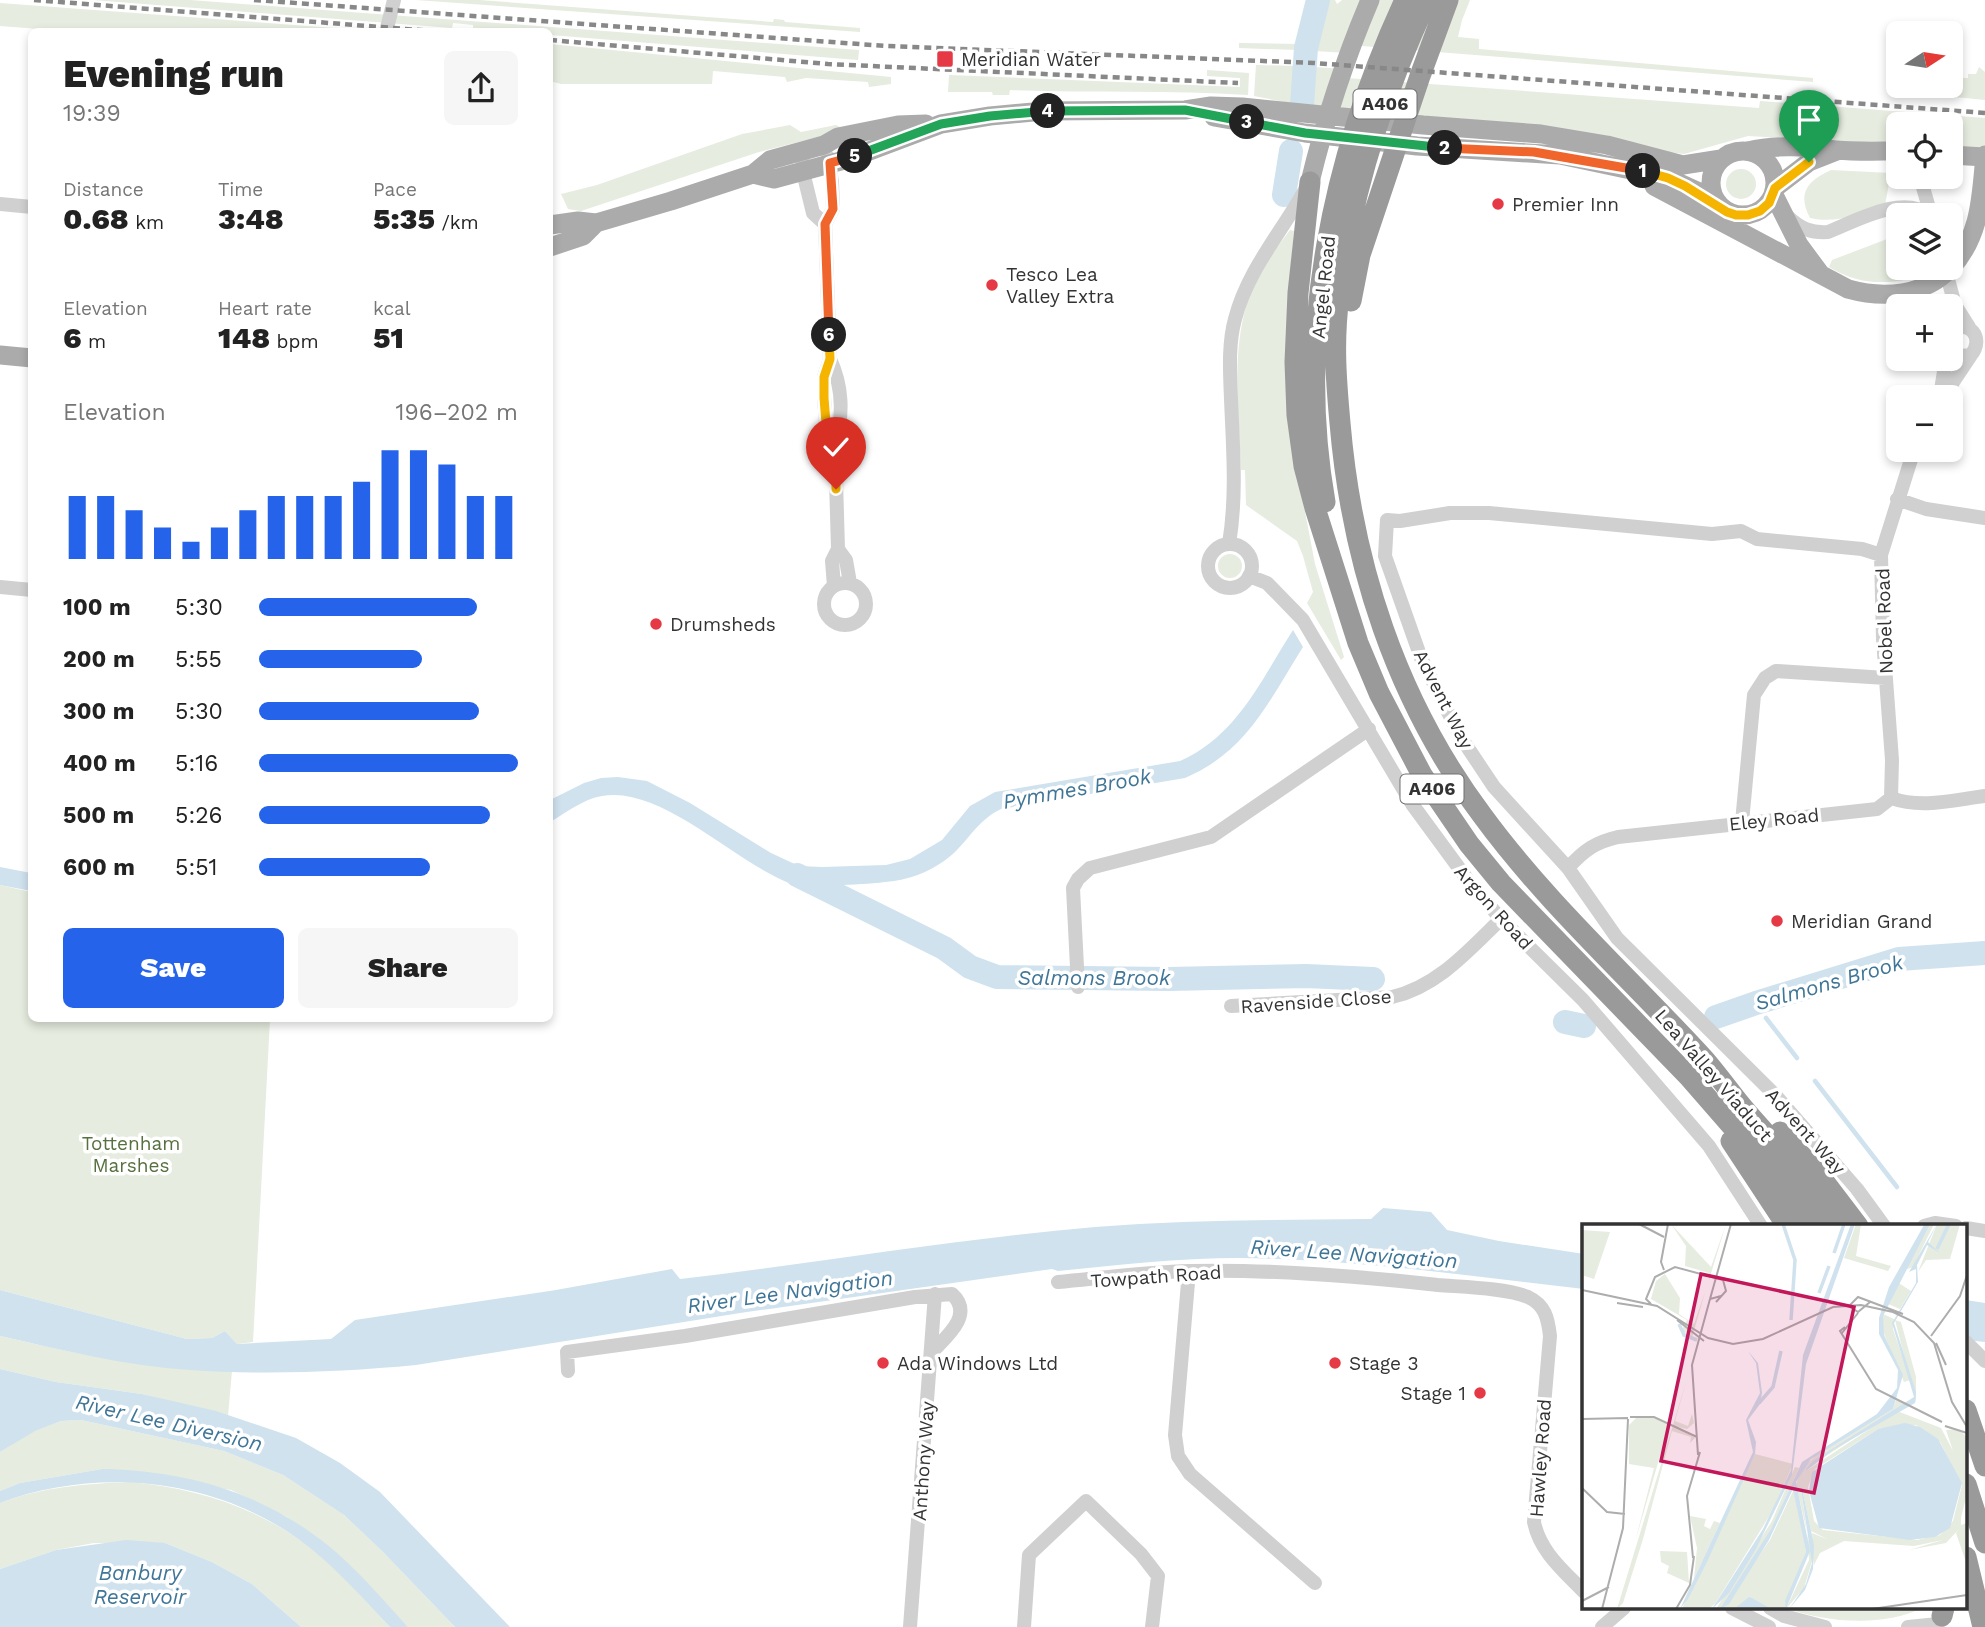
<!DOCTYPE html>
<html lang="en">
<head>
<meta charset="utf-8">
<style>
	:root { --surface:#fff; --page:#f6f6f6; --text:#222; --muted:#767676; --accent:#2563eb }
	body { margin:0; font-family:"Work Sans",sans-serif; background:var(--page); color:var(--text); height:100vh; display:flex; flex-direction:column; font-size:26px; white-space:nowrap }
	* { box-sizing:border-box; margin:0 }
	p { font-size:23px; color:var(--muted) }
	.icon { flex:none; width:38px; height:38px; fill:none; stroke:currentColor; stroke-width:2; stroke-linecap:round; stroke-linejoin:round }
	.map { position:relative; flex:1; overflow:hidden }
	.panel { position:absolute; left:28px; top:28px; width:525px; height:994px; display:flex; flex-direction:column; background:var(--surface); border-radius:10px; box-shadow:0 4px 10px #0003 }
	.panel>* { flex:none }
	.needle { width:46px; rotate:78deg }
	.fabs { position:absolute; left:1886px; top:21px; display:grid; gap:14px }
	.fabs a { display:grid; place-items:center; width:77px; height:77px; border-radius:10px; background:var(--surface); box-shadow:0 4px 10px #0003; font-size:35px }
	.pin { position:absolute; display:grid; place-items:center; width:60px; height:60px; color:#fff; margin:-72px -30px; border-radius:50% 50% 50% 0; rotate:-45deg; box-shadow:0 0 7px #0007 }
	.pin .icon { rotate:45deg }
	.km { position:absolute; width:35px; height:35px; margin:-18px; border-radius:50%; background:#222; color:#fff; font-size:19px; line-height:35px; text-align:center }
	.round { display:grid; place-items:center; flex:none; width:74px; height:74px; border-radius:10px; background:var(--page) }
	.head { display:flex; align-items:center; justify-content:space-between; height:119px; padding:0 35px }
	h1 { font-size:38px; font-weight:800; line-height:52px }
	.figures { display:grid; grid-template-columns:repeat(3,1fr); gap:10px; height:119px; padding:7px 35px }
	.figures div { display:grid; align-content:center }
	.figures b { font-size:30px; font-weight:800 }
	.figures small { font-size:19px; font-weight:400 }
	.figures p { font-size:19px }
	.chart { height:196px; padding:14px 35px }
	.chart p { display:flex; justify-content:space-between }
	.chart svg { width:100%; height:126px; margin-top:7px; stroke:var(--accent); stroke-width:6 }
	.cta { display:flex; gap:14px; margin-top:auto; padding:14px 35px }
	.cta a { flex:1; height:80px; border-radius:10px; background:var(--accent); color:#fff; font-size:28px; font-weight:800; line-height:80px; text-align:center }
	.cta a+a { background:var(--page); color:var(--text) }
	ul { padding:0 35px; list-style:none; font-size:23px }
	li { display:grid; grid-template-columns:112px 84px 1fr; align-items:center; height:52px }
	li i { height:18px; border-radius:9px; background:var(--accent) }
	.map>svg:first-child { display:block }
</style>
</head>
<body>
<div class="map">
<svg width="1985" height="1627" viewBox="0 0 1985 1627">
	<rect width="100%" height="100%" fill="#fff"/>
	<path fill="#e6ecdf" d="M93,0h97l669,50 -1,10 -308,-25v-3l-77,-3v-4l-20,-2 -1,5z
		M416,0h63l294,22 1,-3 10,1 1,2 75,6v4z
		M1326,0h9l2,4 5,-4h128l-8,20 -4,17 21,2v10l334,29v4l-464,-37 -1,8 -34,-2z
		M0,3l375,28 -297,1 -78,-6z
		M1239,43l60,1 -2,6 -58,-2z
		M550,44l341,33v7l-22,3 -1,-5 -62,-4 -19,4 -2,-5 -72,-6 -1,13h-151l-11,-3z
		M1256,65l40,1 -2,38 -40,-8z
		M1313,67l34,2v9l412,30 1,-7 225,17v31l-34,-2v-23h-52v20l-151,-8 -64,18 -373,-46z
		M1979,67l6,5v28l-41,-4 18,-8 1,-10h5v-4h8z
		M1207,70l42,3 -1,22c-79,-5 -159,-2 -238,-5l-1,5h-16l-1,-3h-44l1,-17 291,12v-9l-33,-2z
		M790,125l11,7 35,-7 9,5 -86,22 -178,59 -13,-2 -7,-15 36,-9 145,-51z
		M1726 184a15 15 0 1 1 30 0a15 15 0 1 1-30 0Z
		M1831,170l60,3 -6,32c-24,9 -49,19 -75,13 -13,-25 -3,-37 21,-48z
		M1290,230l4,1 -7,80 10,159 18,94 29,93 -3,3 -34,-57 6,-11 -10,-36 -6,-15 -51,-36 -1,-35h-4c-2,-59 -11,-120 9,-176 9,-24 25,-44 40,-64z
		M1895,236l4,10v22h7l4,11c-30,6 -55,4 -81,-12l3,-7z
		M1218 566a12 12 0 1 1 24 0a12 12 0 1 1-24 0Z
		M0,885l31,7 1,126 238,1 -17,323 -16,2 -12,-13 -13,7 -25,1 -187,-49z
		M0,1336c76,18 153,33 232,35l-4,45 -86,-22 -86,-12 -56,-13z
		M81,1420l143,31 59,24 61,40 39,37 72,75h-47l-78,-79 -43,-31 -56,-27 -129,-21 -82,14 -20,8v-39l34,-21 27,-10z
		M129,1482c70,6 138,28 193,75 24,21 46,47 68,70h-89l-49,-43 -40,-22 -47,-19h-71l-38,7 -56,19v-66c42,-16 84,-19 129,-21z
		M1786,1608h136c-38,19 -96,15 -136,0z"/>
	<path fill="#cfe2ee" d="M1293,630l10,17c-35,55 -55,104 -118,131l-184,31c-21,10 -30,27 -46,43 -14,13 -33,23 -51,27 -17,5 -97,9 -112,5 -56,-20 -130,-99 -190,-88 -19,3 -36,17 -52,26v-22l34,-17 17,-5 17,-1 29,4 43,22 81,50 28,13 23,1 64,-2 24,-6 32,-19 28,-34 25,-14 185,-31c57,-25 81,-81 113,-131z
		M0,867l31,6v18l-31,-6z
		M1383,1208l48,4 16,18 52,11 85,13v35c-114,-13 -230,-30 -345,-31 -61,0 -121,7 -181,13l-6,-2 -312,44 -324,52c-73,7 -153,10 -226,5 -64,-4 -128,-20 -190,-34v-46l187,49 25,-1 13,-7 12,13 94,-5 24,-19 201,-30 116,-21 8,10c138,-16 276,-40 415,-52 92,-7 184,-7 276,-8z
		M1966,1300l19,3v39l-19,-2z
		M0,1369l56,13 86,12 74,17 80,27 44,25 40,29 130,135h-55l-72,-75 -39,-37 -61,-40 -59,-24 -143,-31 -20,1 -26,10 -35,21z
		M102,1469c86,2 160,23 228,78 28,23 53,53 78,80h-18c-22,-23 -44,-48 -68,-69 -86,-77 -215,-95 -322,-55v-12l20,-8z
		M126,1540l39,3 47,19 40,22 49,43h-301v-58l56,-19z"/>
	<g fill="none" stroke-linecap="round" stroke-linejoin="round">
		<path stroke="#cfe2ee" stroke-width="4.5" d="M1766,1018l31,40
			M1815,1081l82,106"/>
		<path stroke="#cfe2ee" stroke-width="24" d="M1302,105l4,-57 12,-48
			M1284,195l7,-44
			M797,875l147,73 26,19 27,10 172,2 137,-3 67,3
			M1716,1017l40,-14 143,-44 86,-6
			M1565,1022l19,4"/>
		<path stroke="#d0d0d0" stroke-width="14" d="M386,32l8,-32
			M828,157l4,25 1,27 -8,15 5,135 -6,18v21l2,25 9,22 3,104 -6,12 2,25
			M803,162v10l10,41 12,11
			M1920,177l11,38
			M0,204l32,3
			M1788,217c13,12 23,16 40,15 28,-11 74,-38 101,-17
			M1945,268l10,37 14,22
			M1951,332c18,-15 34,7 20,23l-12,1 -8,-5
			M830,359c12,26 14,55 5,82
			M1940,396l6,-37
			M1943,397l28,-42
			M1897,499l29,10 59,9
			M1229,544c8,-48 4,-96 2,-145 -1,-26 -3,-55 4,-80 13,-50 47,-87 71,-131
			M1208 566a22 22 0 1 1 44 0a22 22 0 1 1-44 0Z
			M838,549l8,11 4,23
			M1881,555l-19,-6 -105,-10 -16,-8 -29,3 -223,-21h-39l-50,8 -13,-1 -2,36 36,102 39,78 34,51 74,81 49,70 160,159 80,92 27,37
			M1249,576l18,7 36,37 109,184 58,79 31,36 82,81 126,146 52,80
			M824 604a21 21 0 1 1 42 0a21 21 0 1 1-42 0Z
			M0,587l32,3
			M1891,798l1,-38 -9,-121 -2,-84 33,-105
			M1742,822l12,-127 11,-17 11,-7 110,7
			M1568,868c16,-18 28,-26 50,-31l259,-28 14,-11c31,11 62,2 94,-2
			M1078,987l-5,-99 5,-9 12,-11 121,-31 158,-108
			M1231,1006l161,-9c45,-10 77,-47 109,-78
			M1924,1226l11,-3 21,3
			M1966,1228l19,3
			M1189,1271l-14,164 3,21 12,18 125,109
			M1058,1282c43,-4 88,-10 132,-11 82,-2 166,5 248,14 24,2 69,3 90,12 17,8 20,21 22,39l-16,186c6,30 30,49 50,70
			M1966,1342l19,19
			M568,1371l-1,-19 118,-16 230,-39 37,-3c23,21 -7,44 -21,59
			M1732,1608l37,19
			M1770,1608l14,8 41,11
			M910,1627l25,-333
			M1024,1627l5,-72 57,-54 55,53 17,22 -6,51
			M1602,1627l22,-19
			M1908,1627l30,-3"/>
		<path stroke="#ababab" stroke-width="19" d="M1214,117l91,16 112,13 143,9 108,23 31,14 21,14
			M1711 183a32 32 0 1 1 64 0a32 32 0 1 1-64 0Z
			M1748,151c30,-7 59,-4 89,-1 20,2 42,1 62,1
			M1951,155l34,2
			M753,174l21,5 74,-20 93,-35 49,-8 54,-5 141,-1 26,-4 31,1 181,18 118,9 66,11 76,20 38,-6
			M1310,182c15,-62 35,-123 60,-182
			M1654,186l194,103c36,10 76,7 103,-21
			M1775,188l34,-26 28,-11
			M1774,195l25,50 20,27
			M550,225l28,-4 18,2 75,-22 82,-27 17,-14 54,-15 14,-8 60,-12 28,-1
			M550,247l33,-11 13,-13
			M1951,268c30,-33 30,-71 34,-113
			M0,355l32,3"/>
		<path stroke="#9a9a9a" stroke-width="21" d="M1427,0c-43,93 -77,194 -88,296 -6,45 -3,83 1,127 12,141 56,277 142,392 65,89 148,163 223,245 12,14 23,29 35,44 13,16 28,31 41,48 19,24 36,50 54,74
			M1310,182l-12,111 -3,69 2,53 7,51 11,42 43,135 21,50 43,82 47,69 32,39 189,195 75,86 45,62
			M1351,301l9,-46 60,-179 28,-76
			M1325,502c-30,-170 8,-347 80,-502
			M1780,1132l40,44 38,50
			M1731,1141l56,85
			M1966,1410l19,56
			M1966,1484l19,59
			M1966,1557l17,70
			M1942,1616l2,-8"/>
		<path stroke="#888" stroke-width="4.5" stroke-dasharray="7 5" stroke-linecap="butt" d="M34,0l411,32
			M254,0l632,46 428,17 671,50
			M550,40l278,24 410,19"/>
	</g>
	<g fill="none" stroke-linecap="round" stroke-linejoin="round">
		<g stroke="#fff" stroke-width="14">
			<path id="split-1" d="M1643,171l25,7 17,8 42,26 9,3h12l12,-4 9,-8 6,-15 34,-26"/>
		</g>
		<g stroke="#fff" stroke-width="14">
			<path id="split-2" d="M1445,148l89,4 109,19"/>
		</g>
		<g stroke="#fff" stroke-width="14">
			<path id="split-3" d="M1247,122l58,11 140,15"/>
		</g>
		<g stroke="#fff" stroke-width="14">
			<path id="split-4" d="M1048,111l137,-1 62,12"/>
		</g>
		<g stroke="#fff" stroke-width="14">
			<path id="split-5" d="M855,156l86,-32 49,-8 58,-5"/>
		</g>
		<g stroke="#fff" stroke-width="14">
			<path id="split-6" d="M829,335l-4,-111 8,-15 -3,-46 25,-7"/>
		</g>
		<g stroke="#fff" stroke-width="14">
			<path id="split-7" d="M829,335l1,24 -6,18v21l2,25 9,18 1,48"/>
		</g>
		<use href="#split-1" stroke="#f5b400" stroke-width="9"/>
		<use href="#split-2" stroke="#f0652b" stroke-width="9"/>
		<use href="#split-3" stroke="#22a559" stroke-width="9"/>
		<use href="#split-4" stroke="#22a559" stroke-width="9"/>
		<use href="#split-5" stroke="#22a559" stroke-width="9"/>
		<use href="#split-6" stroke="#f0652b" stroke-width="9"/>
		<use href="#split-7" stroke="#f5b400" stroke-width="9"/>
	</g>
	<g fill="#e63946" stroke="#fff" stroke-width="2.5">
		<rect x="936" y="50" width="18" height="18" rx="3.5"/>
		<circle cx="1498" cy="204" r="7"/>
		<circle cx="992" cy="285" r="7"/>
		<circle cx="656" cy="624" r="7"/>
		<circle cx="1777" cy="921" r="7"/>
		<circle cx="883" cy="1363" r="7"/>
		<circle cx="1335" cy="1363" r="7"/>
		<circle cx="1480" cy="1393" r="7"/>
	</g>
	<g text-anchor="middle" stroke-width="7" stroke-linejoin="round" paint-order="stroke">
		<g fill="#fff" stroke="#707070" stroke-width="2">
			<rect x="1353.5" y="89.5" width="63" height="29" rx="5"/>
			<rect x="1400.5" y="774.5" width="63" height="29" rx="5"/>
		</g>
		<g font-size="18" font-weight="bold" fill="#333">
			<text x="1385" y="110">A406</text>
			<text x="1432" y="795">A406</text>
		</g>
		<g font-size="19" fill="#333" stroke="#fff" text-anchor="start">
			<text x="961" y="66">Meridian Water</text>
			<text x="1512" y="211">Premier Inn</text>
			<text x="1006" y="281">Tesco Lea<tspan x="1006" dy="22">Valley Extra</tspan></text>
			<text x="670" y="631">Drumsheds</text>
			<text x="1791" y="928">Meridian Grand</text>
			<text x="897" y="1370">Ada Windows Ltd</text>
			<text x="1349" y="1370">Stage 3</text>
			<text x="1466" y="1400" text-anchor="end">Stage 1</text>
		</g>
		<g font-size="19" fill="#333" stroke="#fff">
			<text transform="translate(1323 287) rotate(-84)" y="7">Angel Road</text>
			<text transform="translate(1884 621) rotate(-92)" y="7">Nobel Road</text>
			<text transform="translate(1444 699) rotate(63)" y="7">Advent Way</text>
			<text transform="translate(1774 819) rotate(-6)" y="7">Eley Road</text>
			<text transform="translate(1494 907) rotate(48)" y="7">Argon Road</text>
			<text transform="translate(1316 1001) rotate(-4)" y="7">Ravenside Close</text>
			<text transform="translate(1714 1075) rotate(49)" y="7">Lea Valley Viaduct</text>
			<text transform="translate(1806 1131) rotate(48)" y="7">Advent Way</text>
			<text transform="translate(1156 1276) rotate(-4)" y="7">Towpath Road</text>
			<text transform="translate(1540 1458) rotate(-86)" y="7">Hawley Road</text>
			<text transform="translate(923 1461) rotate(-86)" y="7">Anthony Way</text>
		</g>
		<g font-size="19" fill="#56703f" stroke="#fff">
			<text x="131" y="1150">Tottenham<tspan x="131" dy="22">Marshes</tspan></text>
		</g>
		<g font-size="21" font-style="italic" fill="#3f7597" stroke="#fff">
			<text transform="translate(1077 789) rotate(-10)" y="7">Pymmes Brook</text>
			<text x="1094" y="985">Salmons Brook</text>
			<text transform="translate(1829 983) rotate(-16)" y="7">Salmons Brook</text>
			<text transform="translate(1354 1254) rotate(4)" y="7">River Lee Navigation</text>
			<text transform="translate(790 1292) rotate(-8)" y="7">River Lee Navigation</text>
			<text transform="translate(169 1423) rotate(13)" y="7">River Lee Diversion</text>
			<text x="140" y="1580">Banbury<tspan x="140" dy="24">Reservoir</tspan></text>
		</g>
	</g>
	<g transform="translate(1582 1224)">
		<rect width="385" height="385" fill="#fff"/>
		<path d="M89,0l40,43 15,-43 -17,56v-7l-24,-7 1,-20zM274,0h5l-5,32 35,10 -3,5 -44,-13zM348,0h4l-21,43 -11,4zM355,0h23l-10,35 -24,1 -8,12zM0,6l28,2 -16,47 -12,-4zM83,50l15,24 -1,16 15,10 11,-32 -13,46 -10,-8 5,-10 -36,-21 5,-18zM315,58l14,9 -11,18 -14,-6zM301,90l11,5 -1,10 17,51 -6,2 -22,-53zM313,96l6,2 15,55v26zM105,155l-12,42 13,5 4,-12 2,9 -7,6 -9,-2 17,11 -5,5 1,-6 -19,-6 -29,108 -20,64 -6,6zM314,176l10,4 -100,65 -5,20 6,43 -11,-48 6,-15 13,-13 78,-47zM315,187l44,17 12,23 -7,-21 12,-1 9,8v56l-6,25v7l6,-2v42l-11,-32 4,-5 -14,15 -37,7 34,-10 -29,6 -70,-5 -24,12 -6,12 -1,-7 -9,30 -18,21 23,-49 -2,-26 6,23 -1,-24 17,7 -18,-9 -9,-43 4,-17zM334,201l24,17 22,43 -9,36 -13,14 -23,5 -94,-10 -9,-9 -6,-34 7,-18 63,-40zM54,194h18l15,7 -34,117 19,-74 -25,-4v-39zM173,230l38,10 -20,46 -58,94 -7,5h-26zM213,243l4,1 -25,56 -35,60 31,-44 24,-51 12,63 -21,57h-69l56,-88zM108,292l16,3 -2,7 6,3 4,-8 6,2 -26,56 3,-31zM78,327l27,1 2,31 -22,-10 2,-7 -8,-4z" fill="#e6ecdf" fill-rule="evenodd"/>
		<path d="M269,0h4l-49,140 -14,111 -36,74 -27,44 -17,16 51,-80 28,-59 12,-115zM348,0l-47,92 1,19 19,40 -10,34 -82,50 -15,23 14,69 -24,58 -1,-8 21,-49 -13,-63 -24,51 -40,64 -9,5 51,-80 31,-67 75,-48 20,-26 1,-18 -19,-36v-16l10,-31 35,-62zM355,0l-9,18 12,11 -13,-8 -10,20 1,17 -24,41 22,69 -1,11 -82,47 -27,21 -4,17 12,57 -1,24 -8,21 -16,19 17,-25 6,-21 -11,-74 5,-20 7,-8 101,-64 -22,-74 24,-40v-14l-7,3zM166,127l10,12 4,30 -2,11 -12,16 8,22 -1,12 -48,108 -19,37 -8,10 73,-157 -7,-32 14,-27 -4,-30zM323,199l15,4 18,12 24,44 -12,45 -15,9 -25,3 -91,-12 -10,-37 3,-19 66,-43zM167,373l3,1 19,11h-37z" fill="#cfe2ee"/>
		<path fill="none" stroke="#cfe2ee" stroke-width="3.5" d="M201,0l12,36 -4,60M355,25l12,-25M252,29l10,-29M237,69l10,-27M97,100l5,11 13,5M177,179l14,-16 8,-36"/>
		<path fill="none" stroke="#adadad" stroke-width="2" d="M57,0l25,13M82,46l-3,-8 7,-38M0,66l75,16 51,32 25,6 30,-5 70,-32 28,-2 32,7 21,10 20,21 18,59 15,25M128,75l21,-75M288,78l-12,10 -9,-6 9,-9 45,17M35,79l26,4M69,80l-5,-5 9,-22 20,-10 48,13 3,11 -10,11M95,96l27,21M263,103l-5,4 36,58 66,33M260,109l16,-20M349,112l29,-40 7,-21M354,119l10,22M48,193h24l43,20M0,195l46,-1M363,202l22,7M116,231l-6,-90 18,-66 11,-3M0,264l25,24 18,2M111,334l-6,-62 13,-44M0,377l27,-14M20,385l21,-81 5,-109M94,385l14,-24 4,-29M290,385l95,-14"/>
		<path fill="#c2185b" fill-opacity="0.15" stroke="#c2185b" stroke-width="3.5" d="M119,50l153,33 -40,186 -153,-32z"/>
		<rect width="385" height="385" fill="none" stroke="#333" stroke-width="3.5"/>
	</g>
</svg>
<div class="fabs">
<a><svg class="needle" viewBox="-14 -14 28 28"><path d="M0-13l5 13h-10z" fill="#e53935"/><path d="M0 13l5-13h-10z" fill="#767676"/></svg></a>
<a><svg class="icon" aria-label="locate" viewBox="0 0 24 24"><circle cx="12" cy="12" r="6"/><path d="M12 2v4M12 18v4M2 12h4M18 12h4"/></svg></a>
<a><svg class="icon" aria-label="layers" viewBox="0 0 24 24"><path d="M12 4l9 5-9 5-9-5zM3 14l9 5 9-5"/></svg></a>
<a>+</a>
<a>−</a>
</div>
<div class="pin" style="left:1809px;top:162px;background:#1e9e55"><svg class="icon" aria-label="arrive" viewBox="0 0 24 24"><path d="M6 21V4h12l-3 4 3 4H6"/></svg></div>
<div class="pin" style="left:836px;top:489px;background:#d93025"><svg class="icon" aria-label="check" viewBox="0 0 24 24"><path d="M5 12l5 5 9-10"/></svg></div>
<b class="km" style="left:1643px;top:171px">1</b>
<b class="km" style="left:1445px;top:148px">2</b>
<b class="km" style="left:1247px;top:122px">3</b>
<b class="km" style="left:1048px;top:111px">4</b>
<b class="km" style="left:855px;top:156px">5</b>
<b class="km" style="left:829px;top:335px">6</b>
<section class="panel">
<div class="head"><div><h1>Evening run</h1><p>19:39</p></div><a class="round"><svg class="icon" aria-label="share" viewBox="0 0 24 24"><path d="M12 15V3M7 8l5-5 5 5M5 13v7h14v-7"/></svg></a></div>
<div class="figures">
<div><p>Distance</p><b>0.68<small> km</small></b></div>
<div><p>Time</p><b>3:48</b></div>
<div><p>Pace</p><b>5:35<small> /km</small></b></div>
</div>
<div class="figures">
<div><p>Elevation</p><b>6<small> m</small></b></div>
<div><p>Heart rate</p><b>148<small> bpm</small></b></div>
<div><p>kcal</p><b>51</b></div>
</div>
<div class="chart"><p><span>Elevation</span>196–202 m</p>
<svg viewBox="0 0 160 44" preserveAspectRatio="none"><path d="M5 44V22M15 44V22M25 44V27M35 44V33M45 44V38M55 44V33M65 44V27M75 44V22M85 44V22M95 44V22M105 44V17M115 44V6M125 44V6M135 44V11M145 44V22M155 44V22"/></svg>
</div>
<ul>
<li><b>100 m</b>5:30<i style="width:84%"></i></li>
<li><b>200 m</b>5:55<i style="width:63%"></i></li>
<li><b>300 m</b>5:30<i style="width:85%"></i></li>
<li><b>400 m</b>5:16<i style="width:100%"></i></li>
<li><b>500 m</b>5:26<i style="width:89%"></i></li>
<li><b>600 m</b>5:51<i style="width:66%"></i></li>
</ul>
<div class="cta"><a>Save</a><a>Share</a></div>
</section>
</div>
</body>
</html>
